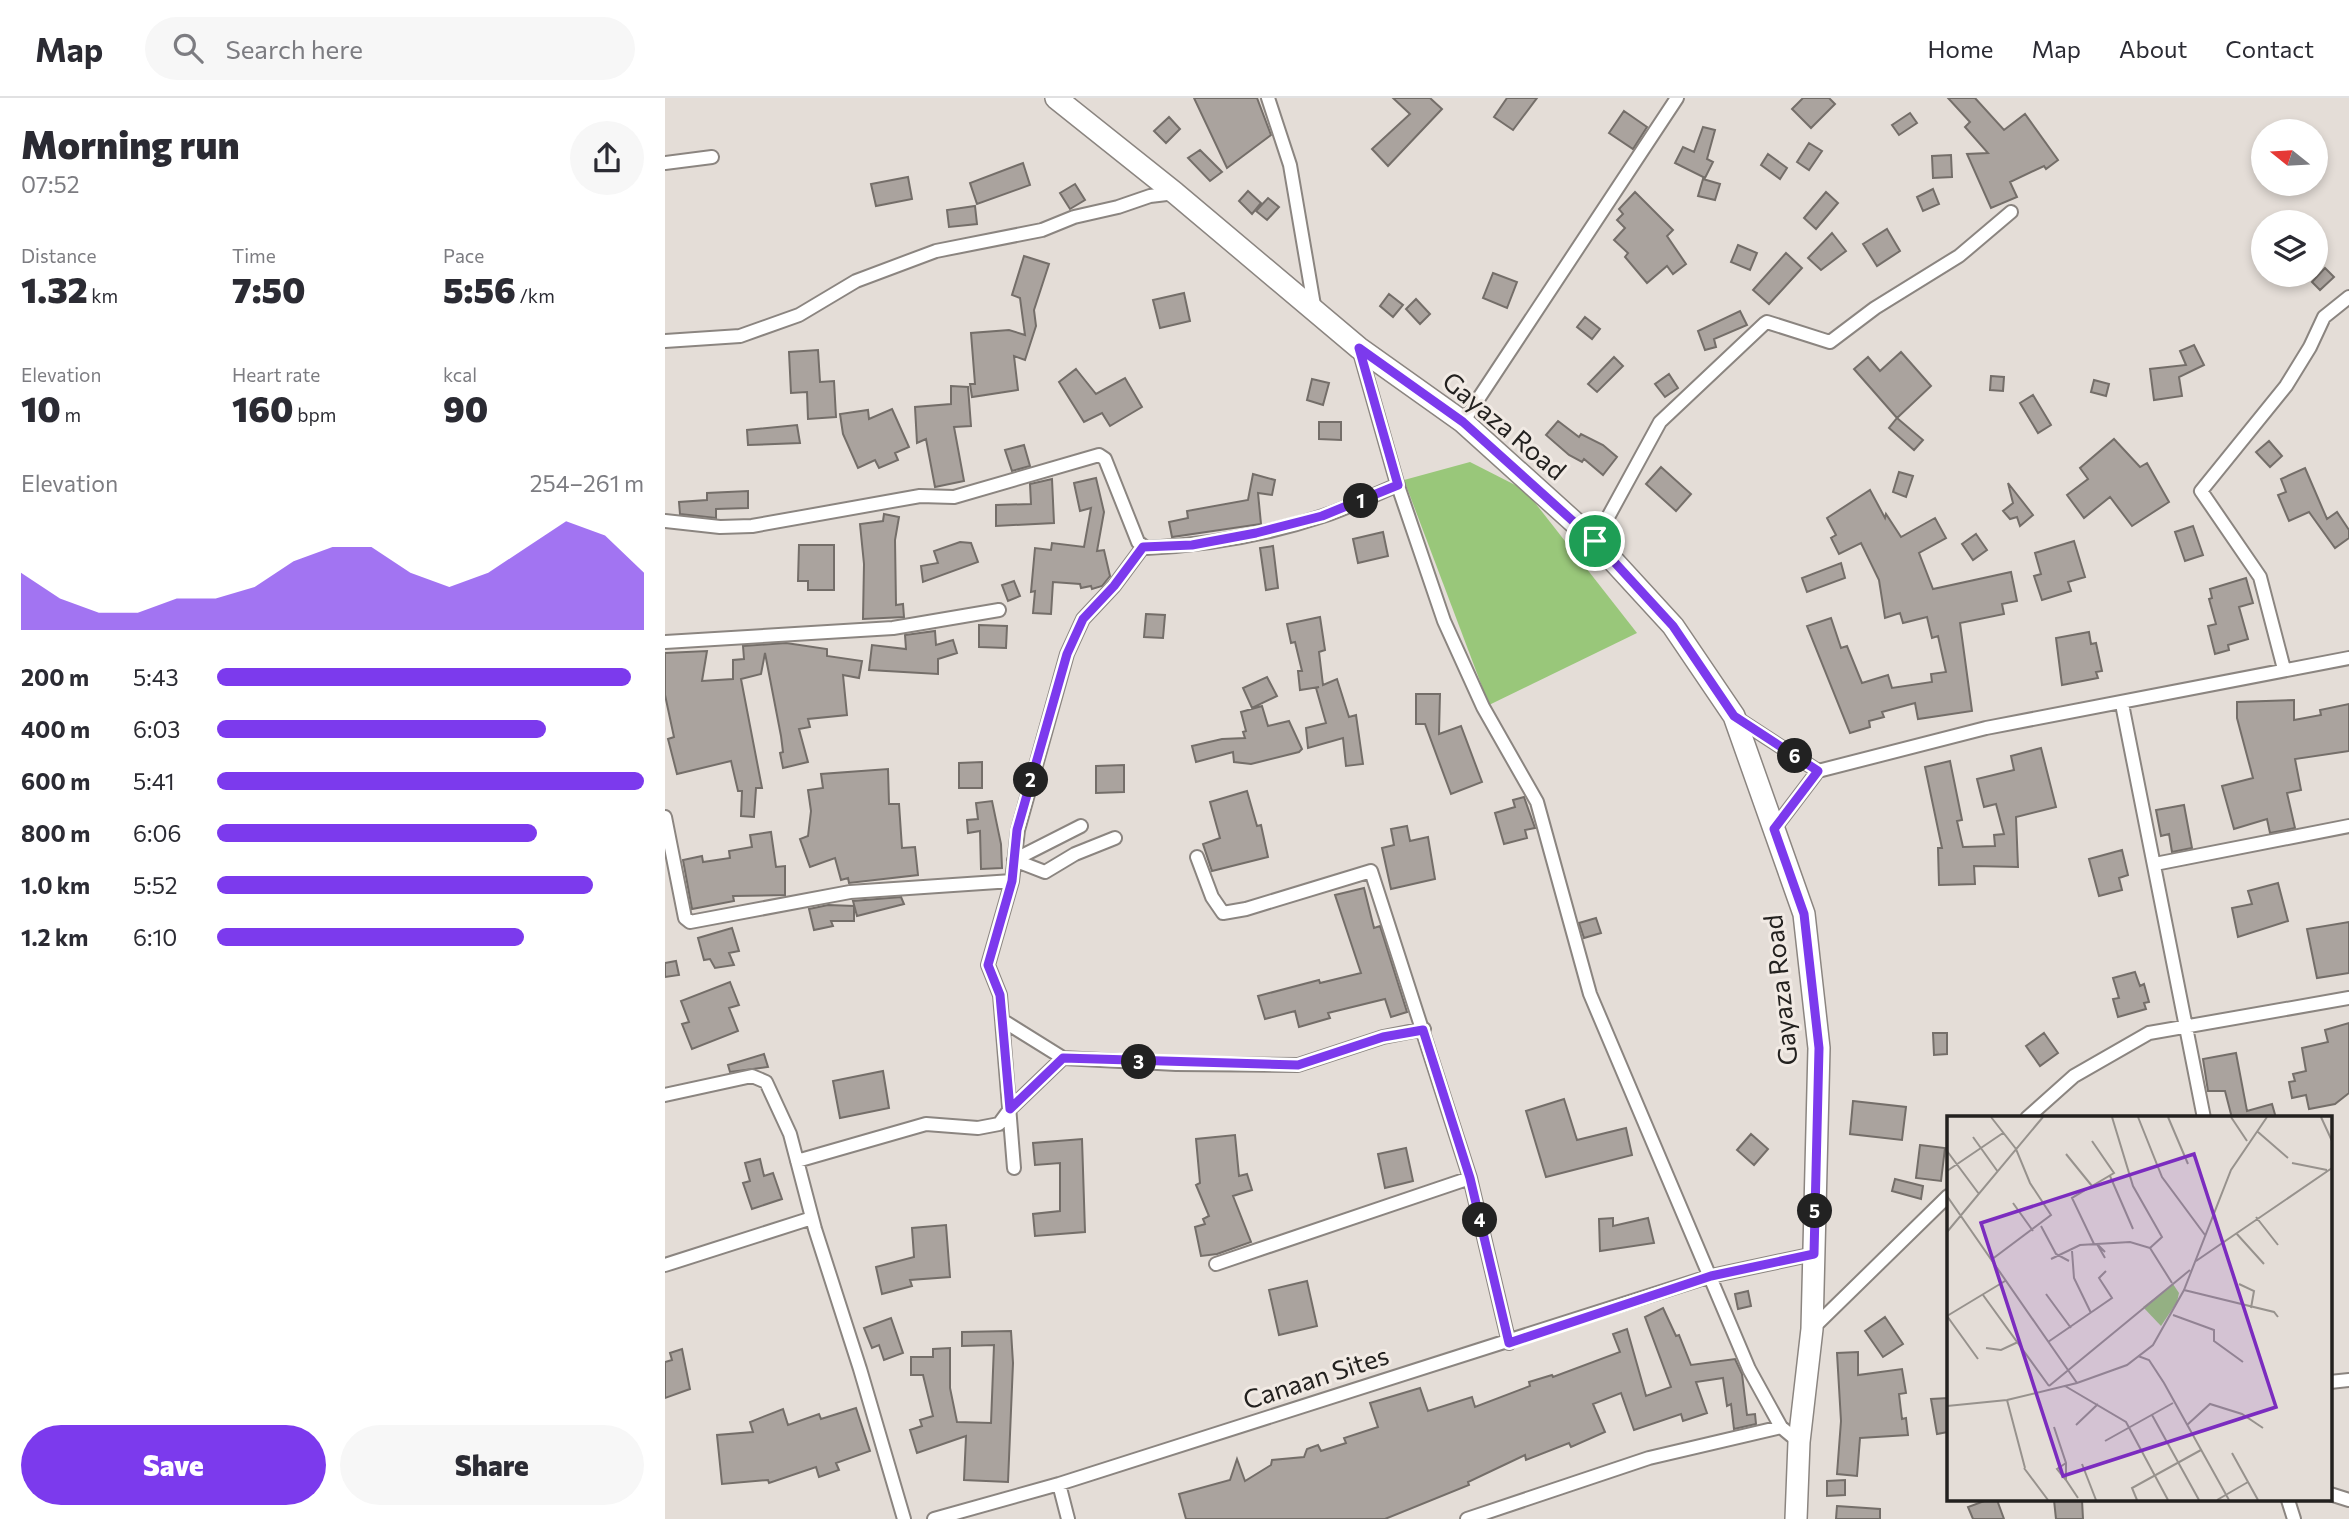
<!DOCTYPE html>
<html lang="en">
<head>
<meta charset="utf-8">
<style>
	:root { --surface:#fff; --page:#f7f7f7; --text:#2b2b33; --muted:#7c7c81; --line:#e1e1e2; --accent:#7c3aed }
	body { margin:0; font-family:Commissioner,sans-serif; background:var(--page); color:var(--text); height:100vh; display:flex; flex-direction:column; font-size:26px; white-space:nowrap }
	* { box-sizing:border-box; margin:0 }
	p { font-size:23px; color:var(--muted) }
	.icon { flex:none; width:38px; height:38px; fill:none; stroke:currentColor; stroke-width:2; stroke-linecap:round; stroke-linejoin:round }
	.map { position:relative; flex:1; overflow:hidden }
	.side { display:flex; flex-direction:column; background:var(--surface); width:665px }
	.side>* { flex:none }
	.needle { width:46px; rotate:288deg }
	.fabs { position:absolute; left:1586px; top:21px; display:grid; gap:14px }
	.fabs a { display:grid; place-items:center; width:77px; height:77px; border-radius:50%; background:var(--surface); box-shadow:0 4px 10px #0003; font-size:35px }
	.pin { position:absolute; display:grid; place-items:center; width:60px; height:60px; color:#fff; margin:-30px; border:4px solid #fff; border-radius:50%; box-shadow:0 2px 7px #0007 }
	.km { position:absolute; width:35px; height:35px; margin:-18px; border-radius:50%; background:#222; color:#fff; font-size:19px; line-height:35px; text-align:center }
	.round { display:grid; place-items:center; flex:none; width:74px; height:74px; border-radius:37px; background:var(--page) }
	.headline { display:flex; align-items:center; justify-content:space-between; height:119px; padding:0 21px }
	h1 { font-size:38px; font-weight:800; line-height:52px }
	.stats { display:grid; grid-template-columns:repeat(3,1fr); gap:10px; height:119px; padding:7px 21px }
	.stats div { display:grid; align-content:center }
	.stats b { font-size:35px; font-weight:800 }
	.stats small { font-size:19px; font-weight:400 }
	.stats p { font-size:19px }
	.chart { height:196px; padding:14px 21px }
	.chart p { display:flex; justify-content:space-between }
	.chart svg { width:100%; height:126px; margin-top:7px; fill:var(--accent); opacity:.7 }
	.primary-button { display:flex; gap:14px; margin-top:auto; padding:14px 21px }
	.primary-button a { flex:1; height:80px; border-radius:42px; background:var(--accent); color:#fff; font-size:28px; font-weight:800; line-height:80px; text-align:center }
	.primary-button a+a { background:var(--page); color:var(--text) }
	ul { padding:0 21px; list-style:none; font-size:23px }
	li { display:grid; grid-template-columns:112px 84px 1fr; align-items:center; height:52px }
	li i { height:18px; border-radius:9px; background:var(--accent) }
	header { display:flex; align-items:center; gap:42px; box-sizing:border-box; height:98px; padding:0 35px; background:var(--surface); border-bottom:2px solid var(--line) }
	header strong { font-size:33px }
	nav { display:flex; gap:38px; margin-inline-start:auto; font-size:24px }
	.search { width:490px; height:63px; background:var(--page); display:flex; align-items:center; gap:18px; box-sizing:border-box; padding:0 24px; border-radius:38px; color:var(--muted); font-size:26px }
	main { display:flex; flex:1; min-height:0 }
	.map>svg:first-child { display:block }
</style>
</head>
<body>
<header>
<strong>Map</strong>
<div class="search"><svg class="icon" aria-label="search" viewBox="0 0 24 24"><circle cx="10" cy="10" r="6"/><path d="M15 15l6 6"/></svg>Search here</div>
<nav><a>Home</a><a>Map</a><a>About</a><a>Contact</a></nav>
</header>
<main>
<section class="side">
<div class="headline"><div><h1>Morning run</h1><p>07:52</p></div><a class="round"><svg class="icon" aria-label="share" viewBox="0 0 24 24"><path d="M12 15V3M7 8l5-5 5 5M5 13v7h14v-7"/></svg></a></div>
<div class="stats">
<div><p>Distance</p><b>1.32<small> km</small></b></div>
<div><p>Time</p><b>7:50</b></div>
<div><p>Pace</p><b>5:56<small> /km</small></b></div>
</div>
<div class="stats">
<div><p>Elevation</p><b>10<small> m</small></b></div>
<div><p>Heart rate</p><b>160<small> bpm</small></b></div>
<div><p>kcal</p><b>90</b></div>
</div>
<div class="chart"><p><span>Elevation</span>254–261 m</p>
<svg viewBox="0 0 160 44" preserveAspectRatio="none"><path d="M0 44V24L10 33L20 38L30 38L40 33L50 33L60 29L70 20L80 15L90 15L100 24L110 29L120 24L130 15L140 6L150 11L160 24V44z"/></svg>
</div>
<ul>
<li><b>200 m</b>5:43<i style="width:97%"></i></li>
<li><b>400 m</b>6:03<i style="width:77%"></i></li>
<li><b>600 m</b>5:41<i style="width:100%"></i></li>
<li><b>800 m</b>6:06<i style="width:75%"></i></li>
<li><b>1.0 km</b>5:52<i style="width:88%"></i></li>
<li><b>1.2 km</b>6:10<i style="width:72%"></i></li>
</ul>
<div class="primary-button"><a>Save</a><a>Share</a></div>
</section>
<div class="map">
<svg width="1684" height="1421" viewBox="0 0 1684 1421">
	<rect width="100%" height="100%" fill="#e4ddd7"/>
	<path fill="#99c77a" d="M805,364l55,28 112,143 -148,72 -85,-225z"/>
	<path fill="#aaa39e" stroke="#746e69" stroke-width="2" d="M529,0h63l14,37 -44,33z
		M728,0h37l12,11 -54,57 -16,-17 38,-35z
		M842,0h30l-24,32 -19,-13z
		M1138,0h26l6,6 -24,24 -19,-19z
		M1283,0h27l29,32 21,-16 33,46 -12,9 -2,-3 -34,16 7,15 -26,11 -24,-54 21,-1 -23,-26 5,-5z
		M959,13l23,16 -14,22 -24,-16z
		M1245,15l7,10 -18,12 -7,-10z
		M504,19l11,12 -14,14 -12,-12z
		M1038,29l12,3 -8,29 6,3 -8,16 -30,-15 8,-16 11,5z
		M1144,45l13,8 -13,19 -12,-8z
		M535,52l22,22 -12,9 -22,-23z
		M1103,56l19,14 -7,11 -19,-14z
		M1286,57l1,22 -19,1 -1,-22z
		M358,65l7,22 -53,19 -7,-21z
		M243,79l4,22 -36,7 -5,-22z
		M1038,81l17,5 -5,16 -17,-4z
		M410,86l10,16 -15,9 -10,-16z
		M1268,91l6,15 -16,7 -6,-14z
		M583,93l13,12 -9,11 -13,-13z
		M970,94l38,38 -6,6 19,28 -13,10 -6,-8 -20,17 -22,-26 3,-4 -14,-13 11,-12 -8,-8 6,-6 -4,-5z
		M1161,94l12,11 -22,26 -12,-11z
		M603,100l11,9 -12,13 -11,-9z
		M310,108l2,18 -28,3 -2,-17z
		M1222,131l13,22 -23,15 -14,-22z
		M1167,135l14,18 -25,19 -13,-12z
		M1073,147l19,8 -7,17 -19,-8z
		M1121,155l16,15 -33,36 -16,-14z
		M359,158l25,8 -15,46 2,16 -11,34 -11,-4 4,34 -46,7 -2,-13h5l-4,-51 38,-3 16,5 -5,-37 -8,-3z
		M1660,170l9,9 -14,13 -8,-8z
		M828,175l24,9 -10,26 -24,-10z
		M519,195l6,28 -30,7 -7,-28z
		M724,196l14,11 -10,12 -13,-11z
		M751,201l14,15 -10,10 -14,-15z
		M1075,213l7,14 -33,14 2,8 -11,3 -7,-19z
		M920,219l15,12 -8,10 -15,-12z
		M1529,247l10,20 -25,12 3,19 -28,4 -4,-31 36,-4 -6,-14z
		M153,252l2,32 14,-1 2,36 -28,2 -1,-27 -16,1 -2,-41z
		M1236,254l30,34 -34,32 -43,-49 14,-12 12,14z
		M949,259l9,9 -26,26 -9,-8z
		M411,271l20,25 29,-16 17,29 -32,19 -8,-13 -18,9 -25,-40z
		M1004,276l9,14 -13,9 -10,-13z
		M1326,278l13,1 -1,14 -13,-1z
		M647,281l17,4 -6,22 -16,-5z
		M1429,282l15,4 -3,12 -15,-4z
		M286,288l17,1 3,39 -17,1 10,54 -29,6 -9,-48 -9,4 -2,-36 36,-3z
		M1368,297l18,30 -13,8 -18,-30z
		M227,311l17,38 -14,6 3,7 -19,8 -4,-8 -17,8 -15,-34 -3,-20 28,-4 1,9z
		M1232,320l26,22 -9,10 -25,-22z
		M893,323l21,16 2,-3 22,11 14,12 -14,18 -19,-16 -2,3 -13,-7 -23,-20z
		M654,324h22v18l-22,-1z
		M132,327l3,18 -52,2 -1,-15z
		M1449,341l26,28 7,-4 22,39 -37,24 -22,-29 -26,21 -17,-23 21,-16 -8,-11z
		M1604,343l13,15 -12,11 -14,-15z
		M359,347l6,21 -18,5 -7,-21z
		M996,369l30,27 -15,17 -30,-27z
		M1640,370l22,51 10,-7 12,18v8l-14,10 -26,-36 -20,9 -11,-26 8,-3 -5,-13z
		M1234,374l14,4 -7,21 -13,-5z
		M588,376l22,6 -3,15 -14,-2 3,31 -89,13 -3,-15 19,-4 -1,-7 61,-11z
		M431,380l8,34 -7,39 7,-1 6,26 -8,10 -10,3 -1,-3 -10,2 -1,-4 -27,-2 -2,32 -18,-1 2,-22 -4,1 4,-44 16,2 1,-7 32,4 7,-39 -11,3 -6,-28z
		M387,381l2,44 -58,3v-21l35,-1 -1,-20z
		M1343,385l25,32 -13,11 -3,-9 -7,2 -7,-8 10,-8z
		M1205,392l15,28 1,-4 15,23 34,-19 11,20 -27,15 14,36 78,-17 6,29 -15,3 2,10 -44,9 12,88 -54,8 -3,-16 -33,9 2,5 -15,4 1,6 -20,6 -43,-107 24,-8 10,30 6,-2 15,37 26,-8 4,13 40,-6 -1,-8 15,-2 -8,-36 -6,2 -5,-21 -24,6 -3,-10 -15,5 -6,-38 -18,-37 -22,11 -8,-16 5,-3 -9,-17z
		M83,393v17l-32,1v9l-36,-4 -1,-12 28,-2v-7z
		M219,416l15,3 -4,23 1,65 7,-1 1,13 -41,2 1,-55 -4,-40 23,-3z
		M1528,428l10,29 -18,6 -10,-29z
		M718,434l5,24 -30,7 -5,-24z
		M1311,436l11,16 -14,10 -11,-16z
		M1409,443l11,36 -17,5 3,9 -29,9 -8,-24 7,-2 -6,-21z
		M295,444l11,1 7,19 -55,20 -2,-16 17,-3 -4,-12z
		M134,447h35v45h-26v-9h-10z
		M608,448l5,42 -12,2 -6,-42z
		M1176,465l4,15 -38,14 -5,-14z
		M1581,480l7,25 -14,4 9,32 -20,6 1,5 -14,4 -7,-28 8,-2 -7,-25 3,-1 -2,-9z
		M349,483l6,15 -12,5 -6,-16z
		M481,516l19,1 -2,23 -19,-1z
		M655,519l5,33 -6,2 4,33 14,-6 12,38 7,-2 7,49 -17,2 -3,-28 -35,10 -2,-20 20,-5 -10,-35 3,-1 -19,3 -2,-19h4l-7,-29 -4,1 -4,-19z
		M314,527l28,1 -1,22 -27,-1z
		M270,533l1,14 17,-5 4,13 -19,6v15l-69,-4 3,-25 34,4 -1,-14z
		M1424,534l2,12 5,-1 6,28 -6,1 2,6 -36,7 -6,-47z
		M121,545l41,6v7l35,5 -3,17 -16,-3 4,40 -39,4 2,8 -11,2 9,33 -25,6 -3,-15 3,-1 -2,-16 -16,-83 -4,21 -20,5 21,109h-6l-2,29 -13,-1 1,-25h-4l-7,-30 -54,13 -9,-35 6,-2 -9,-42v-42l42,-2 -5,30 31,-2v-19l11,-1 -1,-13z
		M602,579l10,19 -25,12 -9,-20z
		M751,596h24l-1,40 22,-8 21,56 -31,12 -26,-70h-9z
		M1629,602v20l27,-5 -1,-5 29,-6v47l-54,8 6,31 -14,3 8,35 -25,5 -3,-14 -33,10 -12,-43 31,-8 -16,-60v-16z
		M597,608l6,20 21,-5 13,28 -3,3 -48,12 -17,-2 -1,-10 -37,10 -4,-16 30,-7 23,-1 -2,-6 3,-1 -5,-19z
		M1376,650l15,59 -40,10 2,50 -44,-1 1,18 -36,1 -1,-37h4l-17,-81 25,-6 12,59 -5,1 6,26 32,-1 -1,-11 10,-1 -8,-30 -12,3 -7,-28 37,-9 -3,-14z
		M317,664v26h-23v-25z
		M459,667v27l-28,1v-27z
		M223,671l1,35h10l3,44 13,-1 3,28 -69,8 -1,-5 -7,2 -6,-22 -25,9 -10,-28 8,-3 3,-25 -3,-21 15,-2 -2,-14z
		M582,693l10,35 4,-1 7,32 -56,14 -9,-27 17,-6 -10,-36z
		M859,699l11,31 -10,2 2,8 -23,6 -9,-31 20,-6 -2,-7z
		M327,703l9,43 1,24 -21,1 -1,-38 -12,2 -1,-13 11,-1 -2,-16z
		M1519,707l8,43 -20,4 -3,-18 -8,2 -5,-26z
		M742,728l3,15 18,-4 7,42 -44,10 -9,-41 12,-3 -3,-16z
		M106,734l5,35 9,-1v29l-52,1 1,5 -42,8 -9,-49 19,-4 1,6 27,-4 -1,-7 23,-4 -2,-12z
		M1457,752l6,25 -9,3 3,12 -23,6 -10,-37z
		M1613,785l10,38 -50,16 -6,-29 20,-4 -4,-13z
		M699,790l10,40 6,-2 27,86 -16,5 -6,-18 -57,14 2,5 -31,9 -4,-16 -30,8 -7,-23 61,-16 1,3 41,-10 -26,-78z
		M236,799l3,7 -47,12 -4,-15z
		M163,807l26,1v15h-23l2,5 -19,4 -5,-21z
		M931,820l5,15 -17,5 -5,-15z
		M1684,824v51l-32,5 -10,-49z
		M67,830l7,23 -10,2 5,12 -19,3 -5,-9 -6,1 -6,-22z
		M11,863l3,14 -14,2v-14z
		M1470,874l5,14 4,-2 5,18 -5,1 2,6 -28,8 -5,-18 6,-1 -6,-20z
		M65,884l9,23 -10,3 9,23 -46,18 -10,-25 7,-2 -8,-21z
		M1684,925v70l-14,11 -26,5 -3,-14 -14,3 -3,-16 6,-1 -2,-7 13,-3 -4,-23 26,-6 -3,-12z
		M1268,935h14v21l-13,1z
		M1379,935l14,20 -18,13 -14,-20z
		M1571,955l11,58 25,-7 4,14h-44l-7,-27h-17l-5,-32z
		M99,956l4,13 -38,5 -2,-7z
		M218,973l6,37 -49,10 -7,-37z
		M899,1001l13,41 49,-12 6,27 -86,22 -20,-66z
		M1188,1003l53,6 -4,33 -52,-6z
		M1086,1036l17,15 -14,16 -17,-15z
		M570,1037l4,41 8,-2 5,16 -19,6 18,46 -34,12 -16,2 -6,-29 10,-3 -2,-5 6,-3 -13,-31 4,-2 -4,-44z
		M417,1041l3,93 -50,4 -2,-22 27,-3v-48l-25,2 -2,-22z
		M1255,1047l25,3 -4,33 -25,-3z
		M741,1050l7,33 -28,7 -7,-34z
		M95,1061l4,17 9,-3 9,26 -30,10 -9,-26 7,-2 -5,-18z
		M1230,1081l28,7 -2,13 -29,-8z
		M948,1120v8l35,-8 6,25 -54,8 -1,-32z
		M281,1127l4,52 -40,3 2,6 -30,8 -6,-27 38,-10 -2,-29z
		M642,1183l10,45 -38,9 -10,-45z
		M1083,1193l3,15 -13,3 -3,-15z
		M998,1210l13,28 3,-1 12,30 44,-6 7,15 5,41 8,-1 1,10 -22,5 -3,-25 -4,2 -4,-28 -27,4 11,31 -24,8 -2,-7 -47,16 -13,-37 -28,11 12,28 -34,15 -2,-4 -43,17 -1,-5 -57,27 1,3 -84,34h-199l-7,-25 51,-14 7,-21 8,22 26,-16 1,-5 32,-3 3,-8 11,-4 3,6 25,-8 -2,-5 34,-11 -8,-24 50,-15 8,23 44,-14 3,10 55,-21 -1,-4 23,-7 1,2 67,-25 -7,-18 14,-5 19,67 25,-9 -26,-70z
		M1220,1219l18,27 -20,13 -18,-26z
		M226,1220l12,35 -19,7 -5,-15 -7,3 -8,-20z
		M346,1233l2,32 -5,119 -44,-2 2,-44 -49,17 -7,-23 12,-4 -2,-6 13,-4 -10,-41h-12v-18h22v-8l17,-1v40l7,34 34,1 3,-78 -32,1v-14z
		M17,1251l8,40 -25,9v-36l7,-2 -2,-7z
		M1193,1254v23l44,-6 4,24 -7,1 3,25 4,-1 2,17 -48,3 -3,38 -20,-2 4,-53 -4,-68z
		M1283,1300v34l-11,2 -6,-35z
		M191,1310l14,43 -34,12 3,7 -20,7 -3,-10 -47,16 -1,-3 -46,4 -5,-49 36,-3 -3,-10 33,-13 5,16 31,-11 2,5z
		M1180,1382v15l-18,1v-15z
		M1322,1402h10l7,19h-31l-5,-12z
		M1389,1402h28l1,19h-27z
		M1172,1408l43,3v10h-44z"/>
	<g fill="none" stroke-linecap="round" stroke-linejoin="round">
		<g stroke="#8b8580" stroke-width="16">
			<path id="street" d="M603,0l22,67 25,146
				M0,65l47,-6
				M0,243l75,-5 59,-21 57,-34 80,-30 106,-21 32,-13 44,-10 32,-11 25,-3
				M694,251l38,134 47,138 39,86 54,95 53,192 159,375 32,58
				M798,324l214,-324
				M0,423l55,6 32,-1 168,-30 34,1 145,-42 6,4 33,83 8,6c59,-3 120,-13 177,-32 25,-8 50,-21 75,-31
				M930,443l65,-119 104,-98 3,-2 63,20 45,-34 84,-52 52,-44
				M0,544l228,-14 106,-18
				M1619,571l-24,-92 -59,-86 85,-105 24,-39 14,-30 25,-20
				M1457,606l82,414
				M1070,619l83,54
				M0,719l20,101 5,4 160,-30 162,-11
				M416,728l-67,34 31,12 30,-18 40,-16
				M1109,731l44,-58 168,-43 363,-70
				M532,759l15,40 11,16 23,-4 125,-38 99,307 39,165
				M1490,766l194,-38
				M337,922l61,38 113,6 122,1 85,-28 41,-8
				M0,997l87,-19 14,6 24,52 25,95 45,140 44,150
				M1362,1020l47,-42 75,-43 200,-35
				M132,1063l129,-37 52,4 21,-4 11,-15 53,-51
				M349,1070l-14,-173 -12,-30 24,-84 6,-51 49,-176 16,-35 31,-33 29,-39
				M551,1166l254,-86
				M0,1167l147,-47
				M1147,1231l136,-133
				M1665,1284l19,-2
				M394,1386l9,35
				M1665,1396l19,6
				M1623,1402l6,19
				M269,1421l125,-35 652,-208 103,-22
				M802,1421l182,-61 132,-31 18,15"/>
		</g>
		<g stroke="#8b8580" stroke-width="24">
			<path id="primary" d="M391,0l119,95 184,155 104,74 132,119 78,85 61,90 70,198 15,134 -7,281 -13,113 -3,77"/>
		</g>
		<use href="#street" stroke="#fff" stroke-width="12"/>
		<use href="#primary" stroke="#fff" stroke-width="21"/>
	</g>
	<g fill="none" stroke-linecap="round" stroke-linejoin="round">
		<g stroke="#fff" stroke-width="14">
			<path id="route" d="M694,250l104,74 132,119 78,85 61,90 84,55 -44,58 30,85 15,134 -5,206 -103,22 -202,67 -39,-165 -47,-148 -40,7 -85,28 -235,-7 -53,51 -10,-114 -12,-30 24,-84 5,-51 50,-176 16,-35 31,-33 29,-39 49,-2 64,-12 66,-17 76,-31z"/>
		</g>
		<use href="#route" stroke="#7c3aed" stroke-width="9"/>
	</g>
	<g text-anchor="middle" stroke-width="6" stroke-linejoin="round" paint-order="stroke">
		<g font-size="26" fill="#23211f" stroke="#f1eae4">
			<text transform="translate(839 328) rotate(40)" y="9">Gayaza Road</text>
			<text transform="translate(1116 892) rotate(-96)" y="9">Gayaza Road</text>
			<text transform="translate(651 1280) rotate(-18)" y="9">Canaan Sites</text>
		</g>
	</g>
	<g transform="translate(1282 1018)">
		<rect width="385" height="385" fill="#e4ddd7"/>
		<path d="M226,168l6,9 -2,9 -16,24 -18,-19z" fill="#99c77a"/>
		<path fill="none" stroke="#97928d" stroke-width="2" d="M44,1l25,32 14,34 21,32 -60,45M165,1l21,69 29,51 -12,11 22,35M191,1l24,60 43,58M221,1l20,47M284,1l16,24M374,1l11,24M311,16l30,26M26,21l25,35M145,25l22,32 -42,25 22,46M0,35l32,43M119,38l26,32M345,47l35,7M0,55l56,-38M163,60l23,53M0,80l130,187M66,87l20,28M309,101l22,28M94,110l15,28 13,7M0,116l96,-115M289,117l28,31M125,135l2,27 17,35M158,142l-8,-14 8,8M104,143l29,-14 50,-3 20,6M249,145l136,-93M292,168l15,7 -3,17M237,174l90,22 4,5M99,178l25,34M36,179l66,91M226,199l41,15v11l29,21M0,200l58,-35M0,200l31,43M101,226l64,-44 -13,-20 7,-7M39,232l15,2 17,-8M191,240l11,4 15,23 65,117M102,270l141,-116M118,270l61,36 42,78M60,284l18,68M0,290l60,-6 70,-17 50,-18 26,-20 31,-55 47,-120 36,-53M205,299l47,85M129,309l22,-21M240,309l23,-21 32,10 21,14M107,311l12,36v17l12,18M158,325l68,-38M285,337l26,47M119,347l-9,6 9,11M135,348l14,36M77,352l24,32M190,384l-5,-12 69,-38M270,384l31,-18"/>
		<path fill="#7b2cbf" fill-opacity="0.15" stroke="#7b2cbf" stroke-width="3.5" d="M247,38l82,253 -213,69 -82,-253z"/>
		<rect width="385" height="385" fill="none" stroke="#23211f" stroke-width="3.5"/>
	</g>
</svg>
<div class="fabs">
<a><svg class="needle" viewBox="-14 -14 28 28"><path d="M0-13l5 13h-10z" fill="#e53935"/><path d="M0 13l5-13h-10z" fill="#7c7c81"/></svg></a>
<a><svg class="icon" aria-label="layers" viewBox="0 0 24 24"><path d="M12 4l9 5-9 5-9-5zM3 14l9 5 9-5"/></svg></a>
</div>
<div class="pin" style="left:930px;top:443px;background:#1e9e55"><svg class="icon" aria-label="arrive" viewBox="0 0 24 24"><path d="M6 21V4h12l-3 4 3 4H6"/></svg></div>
<b class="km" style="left:696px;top:403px">1</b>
<b class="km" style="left:366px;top:682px">2</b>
<b class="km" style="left:474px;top:964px">3</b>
<b class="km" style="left:815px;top:1122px">4</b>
<b class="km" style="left:1150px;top:1113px">5</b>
<b class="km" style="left:1130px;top:658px">6</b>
</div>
</main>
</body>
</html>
